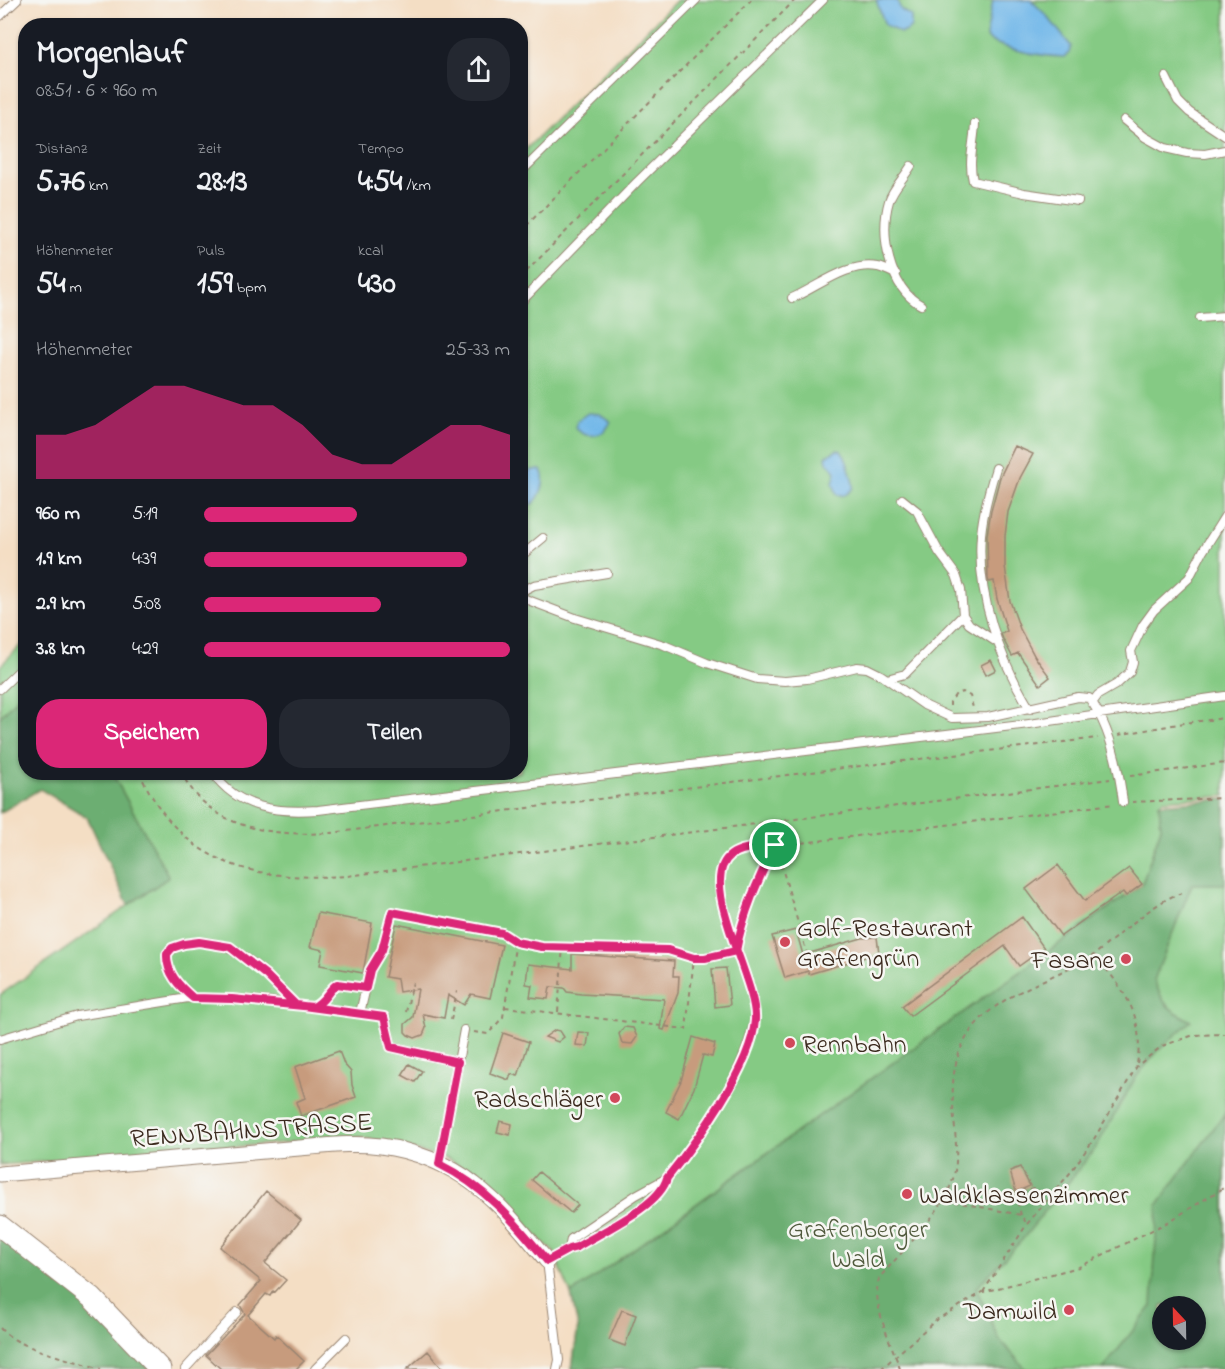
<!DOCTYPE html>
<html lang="de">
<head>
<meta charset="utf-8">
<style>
	:root { --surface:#171b24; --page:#242831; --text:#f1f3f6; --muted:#9ea1a6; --accent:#db2777 }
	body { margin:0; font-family:"Indie Flower",sans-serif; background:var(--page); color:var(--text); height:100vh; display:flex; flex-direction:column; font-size:22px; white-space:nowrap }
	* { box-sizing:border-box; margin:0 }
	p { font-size:20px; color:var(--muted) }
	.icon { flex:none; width:33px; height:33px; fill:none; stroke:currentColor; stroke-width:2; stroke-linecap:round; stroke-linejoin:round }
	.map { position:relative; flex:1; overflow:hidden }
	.drawer { position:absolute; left:18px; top:18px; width:510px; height:762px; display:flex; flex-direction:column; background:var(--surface); border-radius:24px; box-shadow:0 2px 4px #0004 }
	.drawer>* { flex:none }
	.needle { width:39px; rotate:338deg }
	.fabs { position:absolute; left:1152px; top:1296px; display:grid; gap:12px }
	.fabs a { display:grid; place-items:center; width:54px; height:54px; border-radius:50%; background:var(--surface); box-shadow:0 2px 4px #0004; font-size:30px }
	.pin { position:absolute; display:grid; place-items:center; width:51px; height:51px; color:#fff; margin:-26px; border:3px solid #fff; border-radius:50%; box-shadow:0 2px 6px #0007 }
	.round { display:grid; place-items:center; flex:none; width:63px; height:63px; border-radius:24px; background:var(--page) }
	.overview { display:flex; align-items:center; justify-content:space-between; height:102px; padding:0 18px }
	h1 { font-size:33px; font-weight:800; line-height:45px }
	.figures { display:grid; grid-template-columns:repeat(3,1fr); gap:9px; height:102px; padding:6px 18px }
	.figures div { display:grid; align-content:center }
	.figures b { font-size:30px; font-weight:800 }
	.figures small { font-size:16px; font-weight:400 }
	.figures p { font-size:16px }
	.chart { height:168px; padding:12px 18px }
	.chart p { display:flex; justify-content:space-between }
	.chart svg { width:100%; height:108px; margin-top:6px; fill:var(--accent); opacity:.7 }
	.button { display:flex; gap:12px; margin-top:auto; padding:12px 18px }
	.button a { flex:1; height:69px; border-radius:24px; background:var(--accent); color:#fff; font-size:24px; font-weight:800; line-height:69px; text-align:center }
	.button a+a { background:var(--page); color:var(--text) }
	ul { padding:0 18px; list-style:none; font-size:20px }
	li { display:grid; grid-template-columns:96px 72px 1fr; align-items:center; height:45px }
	li i { height:15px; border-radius:8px; background:var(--accent) }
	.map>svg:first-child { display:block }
</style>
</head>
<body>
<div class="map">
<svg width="1225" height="1369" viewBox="0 0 1225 1369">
	<rect width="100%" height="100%" fill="#f6f6f2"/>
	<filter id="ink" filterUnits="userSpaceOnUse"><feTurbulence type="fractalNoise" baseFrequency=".0167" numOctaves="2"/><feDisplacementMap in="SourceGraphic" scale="12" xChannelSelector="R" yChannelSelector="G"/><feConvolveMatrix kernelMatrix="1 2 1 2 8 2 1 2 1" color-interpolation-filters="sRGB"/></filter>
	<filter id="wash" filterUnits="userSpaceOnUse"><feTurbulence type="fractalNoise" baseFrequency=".008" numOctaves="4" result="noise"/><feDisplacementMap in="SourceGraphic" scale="24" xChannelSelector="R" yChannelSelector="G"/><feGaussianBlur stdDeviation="1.35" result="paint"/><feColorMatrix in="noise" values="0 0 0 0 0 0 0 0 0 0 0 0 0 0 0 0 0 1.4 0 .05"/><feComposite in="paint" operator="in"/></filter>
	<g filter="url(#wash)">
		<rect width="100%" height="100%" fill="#f4dec4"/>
		<path fill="#85ca84" stroke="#607a51" stroke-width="1.5" fill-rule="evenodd" d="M677,0h548v796l-62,4 -4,4 2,24 -19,56 -571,410 -18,-43 -12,-10 -25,-30 -33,-33 -38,-20 -84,-21 -361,28v-170l169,-118 -57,-104 408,-1 1,-618z
			M25,641v48l-25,28v-51z
			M1225,866v503h-653l6,-42 608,-441zM1162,1306h34v34h-34z"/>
		<path fill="#6cae72" stroke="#546c48" stroke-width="1.5" fill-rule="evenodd" d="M25,689l1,83 86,1 57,104 -41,28 -41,-88 -47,-28 -40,24v-96z
			M1225,799v85h-33l-38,96c10,26 13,28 37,41l-33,30 -22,26 -41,72 -73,91 -46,48 23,51 27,30h-454l6,-42 -7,-33 571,-410 19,-56 -2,-24z
			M1225,1113v256h-122l49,-63 6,-102zM1162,1306h34v34h-34z
			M0,1236l69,51 82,82h-151v-17l4,-5 -4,-3z"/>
		<path fill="#72b8e9" stroke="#567184" stroke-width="1.5" d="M876,0h21l4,10 10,6v11l-4,4 -7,2 -15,-8z
			M993,0h38l16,16 24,30 -2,7 -5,4c-25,-1 -51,-6 -74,-16l-4,-5z
			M588,413l12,1 11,8 -6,9c-11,7 -22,6 -30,-4l3,-7z
			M837,450c2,0 4,0 5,2 4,3 12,31 11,36 -4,5 -8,9 -16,7l-4,-12 3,-11 -9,-10 -1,-6z
			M534,470h7c6,10 0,26 -8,34l-12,1 1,-28 5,-6z"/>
		<g id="blocks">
			<path fill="#c79b7d" d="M1015,446l18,8 -13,24 -12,34 -3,24v30l5,35 10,28 15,28 15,20 -10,8 -22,-32 -6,3 -9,-17 -2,-5 6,-3 -10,-32 -3,-18 -5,1 -1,-3 -1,-44 4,-24 9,-34z
				M991,660l5,10 -10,5 -5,-10z
				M1058,865l27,36 44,-33 13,16 -16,12 -3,-4 -62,44 -35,-47z
				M318,913l54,10 -9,50 -43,-8 3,-15 -13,-3z
				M1022,917l22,31 -25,18 -14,-20 -95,70 -8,-10z
				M396,924l106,21 -12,53 -19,-4 -7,11 -16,-10 -4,23 -21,-4 3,14 -3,7 -8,3 -7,-3 -3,-3v-8l8,-7 5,-28 -19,3 -2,-13 -12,-2z
				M796,930l7,25 59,-17 15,-1 2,16 -70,21 -1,-3 -23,7 -13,-42z
				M572,954l102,7 -1,15h6l-1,17 -14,37 -4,-1 4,-30 -83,-5 -14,-2 -3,-4 -14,-1 -2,12 -18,-2 2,-12 -6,-1 2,-20 44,5z
				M726,968l4,37 -15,2 -3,-38z
				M624,1027l9,1 4,9 -5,7 -10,-1 -3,-9z
				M555,1030l5,1 4,6 -6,5 -13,-5z
				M578,1032l11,1 -2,13 -11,-1z
				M503,1033l26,9 -11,34 -7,-2 -2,6 -19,-7z
				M693,1037l22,7 -3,13 -9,-2 -9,33 -15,31 -13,-7 15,-31z
				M339,1051l5,13 7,8 1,13 4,12 -55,19 -5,-14 9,-4 -10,-31z
				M409,1064l13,7 -7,11 -13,-7z
				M500,1121l12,3 -2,11 -13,-3z
				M1020,1167l10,19 -14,6 -6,-21z
				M539,1172l39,33 -7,8 -39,-33z
				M266,1191l35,29 -36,43 21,17 -11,12 -2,-1 -3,5 -4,-2 -18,21 26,23 2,-3 28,26 -8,8h-75l-15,-14 39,-41 -5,-9 21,-24 -41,-34z
				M622,1310l14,5 -11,31 -16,-6z
				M428,1351l15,18h-36z"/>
		</g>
	</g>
	<g filter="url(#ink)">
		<use href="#blocks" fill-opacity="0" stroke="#988471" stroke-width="1.5"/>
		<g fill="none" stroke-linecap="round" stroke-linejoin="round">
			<g stroke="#988471" stroke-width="10">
				<path id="lane" d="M0,16l17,-16
					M1166,77l12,24 11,11 36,24
					M1124,120l21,17 20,11 22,5 18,1 20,-4
					M975,124c-1,20 -7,37 -2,57l51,12 54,8
					M911,166c-7,12 -18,22 -22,35 -10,33 0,87 32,104
					M520,173l176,-173
					M792,298c26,-11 56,-37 86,-31 6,1 12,5 18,7
					M520,303l117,-121 186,-182
					M1200,318l25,-2
					M996,468c-7,22 -13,45 -15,67 -5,59 19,125 49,174
					M902,499l15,12 22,41 17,23 5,15 2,25 6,9 29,19
					M520,557l23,-19
					M520,592l14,-7 73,-12
					M520,597l55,21 89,27 43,18 50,16 28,2 22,-2 50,-12 10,1 14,7 43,30 28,13 36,-1 90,-20 11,1c21,28 30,71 34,104
					M887,679l18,-5 58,-59
					M0,689l26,-25
					M1092,703l6,-8 19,-11 13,-12 3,-10 -2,-11 12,-26 11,-15 35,-32 14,-27 22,-35
					M212,772c26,37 64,41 106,38l711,-86 196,-28
					M193,998c-13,-12 -27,-25 -26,-44 7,-7 15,-10 25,-11 44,-6 76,33 104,62
					M315,1007c10,-5 12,-17 22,-23l29,4
					M360,1013l10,-43 12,-20
					M0,1039l77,-23 111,-18 44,1 43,3 110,15 6,30 67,15
					M439,1163l25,-133
					M569,1249l2,-10 65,-44 31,-17
					M185,1369l52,-57
					M315,1369l31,-31
					M557,1369l2,-9 -12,-99 22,-12 8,-2c24,-15 83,-41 90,-69 37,-47 76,-100 88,-160"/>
			</g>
			<g stroke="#988471" stroke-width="17">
				<path id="street" d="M0,1174l311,-27c24,-2 47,-4 70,-1 31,4 68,18 93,38 28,21 51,50 73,77"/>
			</g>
			<g stroke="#988471" stroke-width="23">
				<path id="secondary" d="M0,1226l92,72 68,71"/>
			</g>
			<path stroke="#988471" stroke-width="2" stroke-dasharray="4.5 4.5" stroke-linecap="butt" d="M520,232l231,-232
				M520,278l275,-278
				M950,706v-4l6,-8 7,-2 7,4 3,12
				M1118,735l66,-12 41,-5
				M139,772c44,94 112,109 208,104l763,-97
				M181,772c30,59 92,64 150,61l504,-64 263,-31
				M1130,776l95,-13
				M1132,802l93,-4
				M776,847l31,107
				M385,942l6,-30 111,21 14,9 26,5 30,-1 96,4 26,8h11l31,-7c7,-38 22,-71 39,-106
				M1094,955c31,35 51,61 43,109
				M505,1007l181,22 8,-71
				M753,1008l-34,-126c1,-15 5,-23 18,-31l377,-47
				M406,1012l7,-30
				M558,1012l5,-66
				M451,1020l6,-29
				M474,1032l14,2 15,-17 13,-75
				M945,1200l76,15 6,9
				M1021,1215l-5,-20 17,-7 10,17
				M983,1292l44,-68 43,-51 24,-34 43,-73 25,-20 32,-11 31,-1
				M0,1328c17,21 75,32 101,41
				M881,1369l55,-49 47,-28 96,-25 89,-45 57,-35
				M900,1369c-8,-25 -31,-68 -20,-92 23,-27 63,-65 73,-98 5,-17 3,-32 2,-50 -4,-39 -6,-75 23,-107 23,-25 59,-38 89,-53 9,-5 20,-9 28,-15 20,-15 66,-59 89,-61"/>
			<use href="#lane" stroke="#fff" stroke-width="8"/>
			<use href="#street" stroke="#fff" stroke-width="15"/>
			<use href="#secondary" stroke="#fff" stroke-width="21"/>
		</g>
	</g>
	<g fill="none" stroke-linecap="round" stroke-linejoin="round" filter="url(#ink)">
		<g stroke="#fff" stroke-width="12">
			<path id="route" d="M775,845c-17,35 -32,68 -39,106l-31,7h-11l-26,-8 -126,-3 -26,-5 -14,-9 -110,-21 -10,38 -12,20 -4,18 -29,-4c-10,7 -12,18 -24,23l-81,-8 -39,-1c-14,-12 -27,-25 -26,-44l5,-6 12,-4 15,-2 31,5 36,28 30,30 88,12 7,30 67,15 -19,102c47,23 75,57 108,97l22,-12 8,-2c24,-15 83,-41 90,-69 29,-36 85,-112 88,-158 3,-38 -60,-139 -24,-165 11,-8 31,-8 44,-10"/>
		</g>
		<use href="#route" stroke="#db2777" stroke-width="8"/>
	</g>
	<g fill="#d1495b" stroke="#f6f6f2" stroke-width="2">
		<circle cx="785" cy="942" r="6"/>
		<circle cx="1126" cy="959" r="6"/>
		<circle cx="790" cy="1043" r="6"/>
		<circle cx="615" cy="1098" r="6"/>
		<circle cx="907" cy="1194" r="6"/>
		<circle cx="1069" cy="1310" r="6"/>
	</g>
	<g text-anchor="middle" stroke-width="5" stroke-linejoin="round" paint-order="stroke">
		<g font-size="26" fill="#3b2a1e" stroke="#f6f6f2" text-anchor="start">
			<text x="797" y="936">Golf-Restaurant<tspan x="797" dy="30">Grafengrün</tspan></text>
			<text x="1114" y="968" text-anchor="end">Fasane</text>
			<text x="802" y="1052">Rennbahn</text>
			<text x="603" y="1107" text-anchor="end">Radschläger</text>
			<text x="919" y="1203">Waldklassenzimmer</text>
			<text x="1057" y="1319" text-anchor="end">Damwild</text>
		</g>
		<g font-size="26" fill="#3b2a1e" stroke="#f6f6f2">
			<text transform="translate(251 1129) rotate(-4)" y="9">RENNBAHNSTRASSE</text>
		</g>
		<g font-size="26" fill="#515a3d" stroke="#f6f6f2">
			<text x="858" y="1237">Grafenberger<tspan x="858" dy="30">Wald</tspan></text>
		</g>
	</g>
</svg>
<div class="fabs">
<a><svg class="needle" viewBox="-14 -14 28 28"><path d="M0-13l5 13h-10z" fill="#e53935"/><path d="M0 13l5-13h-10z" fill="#9ea1a6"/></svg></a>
</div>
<div class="pin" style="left:775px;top:845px;background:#1e9e55"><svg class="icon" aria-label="arrive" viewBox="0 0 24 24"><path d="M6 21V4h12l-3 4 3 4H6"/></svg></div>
<section class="drawer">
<div class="overview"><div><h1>Morgenlauf</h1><p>08:51 · 6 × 960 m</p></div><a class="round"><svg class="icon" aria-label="share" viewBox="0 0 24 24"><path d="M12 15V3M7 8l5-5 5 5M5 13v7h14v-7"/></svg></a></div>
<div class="figures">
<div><p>Distanz</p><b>5.76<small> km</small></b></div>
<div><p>Zeit</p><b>28:13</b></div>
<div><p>Tempo</p><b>4:54<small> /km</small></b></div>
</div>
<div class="figures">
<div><p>Höhenmeter</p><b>54<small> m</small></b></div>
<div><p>Puls</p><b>159<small> bpm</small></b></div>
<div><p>kcal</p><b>430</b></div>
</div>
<div class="chart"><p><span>Höhenmeter</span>25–33 m</p>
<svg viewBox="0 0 160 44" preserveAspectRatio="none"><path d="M0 44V26L10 26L20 22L30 14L40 6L50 6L60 10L70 14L80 14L90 22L100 34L110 38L120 38L130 30L140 22L150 22L160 26V44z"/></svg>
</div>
<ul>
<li><b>960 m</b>5:19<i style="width:50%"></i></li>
<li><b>1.9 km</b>4:39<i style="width:86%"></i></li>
<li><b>2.9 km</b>5:08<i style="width:58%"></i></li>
<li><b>3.8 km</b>4:29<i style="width:100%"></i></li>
</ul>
<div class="button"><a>Speichern</a><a>Teilen</a></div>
</section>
</div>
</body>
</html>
